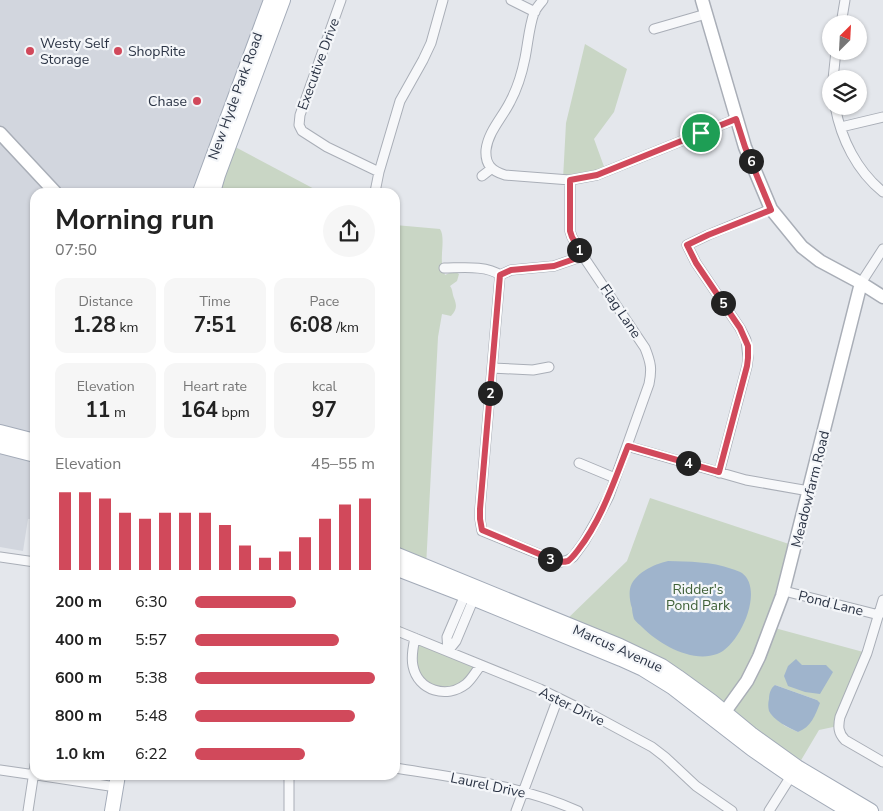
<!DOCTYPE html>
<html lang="en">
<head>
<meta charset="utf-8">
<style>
	:root { --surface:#fff; --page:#f6f6f6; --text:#222; --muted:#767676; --accent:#d1495b }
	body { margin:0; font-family:"Nunito Sans",sans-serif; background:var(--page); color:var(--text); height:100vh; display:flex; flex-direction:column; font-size:19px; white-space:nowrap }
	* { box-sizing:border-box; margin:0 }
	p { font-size:16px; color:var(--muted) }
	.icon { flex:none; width:28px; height:28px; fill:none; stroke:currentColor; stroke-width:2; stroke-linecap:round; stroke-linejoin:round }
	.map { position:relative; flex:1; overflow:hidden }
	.drawer { position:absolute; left:30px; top:188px; width:370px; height:592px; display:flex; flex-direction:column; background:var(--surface); border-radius:15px; box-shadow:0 1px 4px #0004 }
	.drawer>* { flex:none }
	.needle { width:32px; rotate:24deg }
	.tools { position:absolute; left:822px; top:15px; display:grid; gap:10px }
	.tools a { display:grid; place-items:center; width:45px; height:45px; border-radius:50%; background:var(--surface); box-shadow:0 1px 4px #0004; font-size:25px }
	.pin { position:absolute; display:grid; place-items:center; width:42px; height:42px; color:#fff; margin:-21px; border:2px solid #fff; border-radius:50%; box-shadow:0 1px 5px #0007 }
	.km { position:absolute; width:25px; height:25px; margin:-12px; border-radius:50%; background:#222; color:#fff; font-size:14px; line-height:25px; text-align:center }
	.round { display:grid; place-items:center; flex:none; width:52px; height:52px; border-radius:26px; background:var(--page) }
	.head { display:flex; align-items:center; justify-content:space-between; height:85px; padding:0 25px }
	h1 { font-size:28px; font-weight:700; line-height:38px }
	.figures { display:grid; grid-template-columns:repeat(3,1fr); gap:8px; height:85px; padding:5px 25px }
	.figures div { display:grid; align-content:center; border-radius:12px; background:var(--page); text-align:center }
	.figures b { font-size:21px; font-weight:700 }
	.figures small { font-size:14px; font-weight:400 }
	.figures p { font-size:14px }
	.chart { height:140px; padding:10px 25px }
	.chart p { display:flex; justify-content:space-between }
	.chart svg { width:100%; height:90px; margin-top:5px; stroke:var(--accent); stroke-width:6 }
	ul { padding:0 25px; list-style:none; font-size:16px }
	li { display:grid; grid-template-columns:80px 60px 1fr; align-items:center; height:38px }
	li i { height:12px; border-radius:6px; background:var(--accent) }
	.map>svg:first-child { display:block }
</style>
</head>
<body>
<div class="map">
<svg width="883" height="811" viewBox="0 0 883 811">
	<rect width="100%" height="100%" fill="#e4e7ec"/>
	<path fill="#d2d6de" d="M0,0h277l-71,192h-171v249l-35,-9z
		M0,446l35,9v64h-7l-5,32 -23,-4z"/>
	<path fill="#c9d6c5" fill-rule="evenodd" d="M585,44l42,25 -13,43 -20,27 12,33 -43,7 3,-56z
		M224,141l96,51h-114z
		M395,225l45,4c5,7 1,24 2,34 0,4 2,8 3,12l9,-4 5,3 -2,7 -7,5c3,4 2,7 4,12 3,8 3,11 -3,18l-9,-2 -4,23 -12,230 -31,-13z
		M650,498l145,48 -24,81 96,26 -29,73 -19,4 -22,37 -234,-144 64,-62zM775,685l42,15 -19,32 -13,-6 -14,-12z
		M465,595l9,3 -26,53 33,14 -11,16 -29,11 -27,-20 1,-34 33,13 -1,-14z"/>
	<path fill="#9fb4cc" d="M668,561c21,1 43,0 64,8 3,1 7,2 10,4 23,17 -3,74 -25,81 -25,9 -57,-9 -75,-27 -2,-2 -6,-5 -8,-8 -1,-3 -2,-8 -2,-11 -2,-5 -3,-14 -2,-19 3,-15 24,-25 38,-28z
		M796,659l6,6h24l7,7 -13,22 -15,-2 -17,-6 -4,-10 4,-10z
		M775,685l42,15 3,3c-5,13 -9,24 -22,29 -9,-4 -25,-12 -29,-21 -1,-4 -1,-8 0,-12 0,-6 2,-11 6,-14z"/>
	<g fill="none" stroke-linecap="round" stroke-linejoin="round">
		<g stroke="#a9aeb7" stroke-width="11">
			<path id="street" d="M341,0l-41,115 -1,10 3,6 25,16 52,25
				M511,0l24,12
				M543,0c-3,4 -7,8 -9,13 -5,14 -6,30 -9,45 -3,15 -8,31 -15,44 -8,16 -22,30 -24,48 -1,15 6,21 19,25l65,5 27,-5 139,-56
				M841,24l4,-24
				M654,29l52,-15
				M833,79l3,-28
				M835,106c6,33 22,65 48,86
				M841,127l42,-10
				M482,176l9,-7
				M375,192l4,-20 21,-71 23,-41 8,-17 12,-43
				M444,268c17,0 42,-3 56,7l11,-5 43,-4 29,-10
				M500,275l-20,234v10l2,12 74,30 5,1 7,-2 5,-3 11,-15 12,-21 13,-25 40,-112c3,-15 2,-21 -4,-36l-62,-92 -11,-19 -2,-6v-51
				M861,283l22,-34
				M492,368l41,2 16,-3
				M627,446l119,34 63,11
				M579,463l36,15
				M719,473l28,-107 1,-8 -2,-18 -6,-12 -44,-65 -9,-18 21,-10 63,-26
				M0,557l35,5
				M473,586l1,12 -18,43 -8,10 -1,-14 18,-42z
				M784,591l95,24
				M883,600l-16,53 -27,64c-2,9 -2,16 5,23l38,22
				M395,630l145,59 49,24 63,34 13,10 31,29 36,25
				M415,638c-2,9 -4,19 -2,28 5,25 34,33 53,18 6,-5 10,-13 15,-19
				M395,768c62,10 126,17 183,43
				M0,770l35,5
				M37,775l79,12
				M289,775v36
				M28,811l7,-46
				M516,811l42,-113
				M769,811l24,-38"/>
		</g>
		<g stroke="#a9aeb7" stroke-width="15">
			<path id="secondary" d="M702,0l43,147 26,62 31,38 18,14 41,22 22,14
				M0,133l55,59
				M719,720l28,-39 12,-24 23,-61 79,-313"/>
		</g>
		<g stroke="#a3abb8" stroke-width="16">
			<path id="primary" d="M200,192l71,-192
				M213,192l5,-17 65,-175
				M0,432l35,9
				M0,446l35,9
				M395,554l225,92 42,20 16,11 33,24 40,33 46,33 74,44
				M395,568l70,27 156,64 22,10 29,18 80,62 39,27 58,35
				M112,811l6,-36"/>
		</g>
		<use href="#street" stroke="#f7f8fa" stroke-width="9"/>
		<use href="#secondary" stroke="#fff" stroke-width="12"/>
		<use href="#primary" stroke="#fff" stroke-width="14"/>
	</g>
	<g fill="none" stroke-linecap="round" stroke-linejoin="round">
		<g stroke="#fff" stroke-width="10">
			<path id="route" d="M736,119l9,28 26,63 -63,25 -21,10 9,18 44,65 8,18v12l-1,8 -28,106 -91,-26c-14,35 -26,73 -50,104 -3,4 -6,8 -10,11 -4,1 -8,1 -12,0l-74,-31 -2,-11v-10l20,-234 11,-5 43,-4 29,-10 -11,-19 -2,-6v-51l27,-5z"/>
		</g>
		<use href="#route" stroke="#d1495b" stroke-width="6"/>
	</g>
	<g fill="#d1495b" stroke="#f4f6f9" stroke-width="2">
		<circle cx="30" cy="51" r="5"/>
		<circle cx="118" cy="51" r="5"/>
		<circle cx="197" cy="101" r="5"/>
	</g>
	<g text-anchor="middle" stroke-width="4.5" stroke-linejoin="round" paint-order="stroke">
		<g font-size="14" fill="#2b3445" stroke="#f4f6f9" text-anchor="start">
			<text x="40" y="48">Westy Self<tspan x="40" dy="16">Storage</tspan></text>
			<text x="128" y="56">ShopRite</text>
			<text x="187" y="106" text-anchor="end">Chase</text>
		</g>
		<g font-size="14" fill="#2b3445" stroke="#f4f6f9">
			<text transform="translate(318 64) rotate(-70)" y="5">Executive Drive</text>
			<text transform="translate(235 96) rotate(-70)" y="5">New Hyde Park Road</text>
			<text transform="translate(621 311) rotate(56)" y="5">Flag Lane</text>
			<text transform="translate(810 489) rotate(-76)" y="5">Meadowfarm Road</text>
			<text transform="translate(831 603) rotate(14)" y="5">Pond Lane</text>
			<text transform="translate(618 648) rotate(24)" y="5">Marcus Avenue</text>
			<text transform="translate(572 706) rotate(26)" y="5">Aster Drive</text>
			<text transform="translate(488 785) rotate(12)" y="5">Laurel Drive</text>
		</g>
		<g font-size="14" fill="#3f6138" stroke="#f4f6f9">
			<text x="698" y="594">Ridder's<tspan x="698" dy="16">Pond Park</tspan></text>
		</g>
	</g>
</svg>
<div class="tools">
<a><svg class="needle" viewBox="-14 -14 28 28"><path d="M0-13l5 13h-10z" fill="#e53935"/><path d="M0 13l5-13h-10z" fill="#767676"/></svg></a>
<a><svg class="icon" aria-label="layers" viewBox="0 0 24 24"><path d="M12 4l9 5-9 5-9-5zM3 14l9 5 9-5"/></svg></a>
</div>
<div class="pin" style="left:701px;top:133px;background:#1e9e55"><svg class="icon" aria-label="arrive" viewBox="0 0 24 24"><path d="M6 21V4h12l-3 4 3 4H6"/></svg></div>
<b class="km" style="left:579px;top:250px">1</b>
<b class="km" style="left:490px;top:393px">2</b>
<b class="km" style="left:550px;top:559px">3</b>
<b class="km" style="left:688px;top:463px">4</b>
<b class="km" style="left:723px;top:303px">5</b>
<b class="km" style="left:751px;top:161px">6</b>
<section class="drawer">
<div class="head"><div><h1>Morning run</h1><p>07:50</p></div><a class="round"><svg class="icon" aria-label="share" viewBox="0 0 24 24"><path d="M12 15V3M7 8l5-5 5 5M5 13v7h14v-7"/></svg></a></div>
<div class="figures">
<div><p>Distance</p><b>1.28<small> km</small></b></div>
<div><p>Time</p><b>7:51</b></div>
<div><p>Pace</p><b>6:08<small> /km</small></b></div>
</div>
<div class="figures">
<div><p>Elevation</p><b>11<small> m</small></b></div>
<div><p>Heart rate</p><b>164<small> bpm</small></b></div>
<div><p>kcal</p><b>97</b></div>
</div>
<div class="chart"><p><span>Elevation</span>45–55 m</p>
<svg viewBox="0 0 160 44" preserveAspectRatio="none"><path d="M5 44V6M15 44V6M25 44V9M35 44V16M45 44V19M55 44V16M65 44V16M75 44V16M85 44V22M95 44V32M105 44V38M115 44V35M125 44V28M135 44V19M145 44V12M155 44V9"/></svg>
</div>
<ul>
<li><b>200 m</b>6:30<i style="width:56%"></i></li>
<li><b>400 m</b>5:57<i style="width:80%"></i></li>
<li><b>600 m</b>5:38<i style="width:100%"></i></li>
<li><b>800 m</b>5:48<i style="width:89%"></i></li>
<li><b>1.0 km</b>6:22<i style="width:61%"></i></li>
</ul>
</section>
</div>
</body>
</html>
